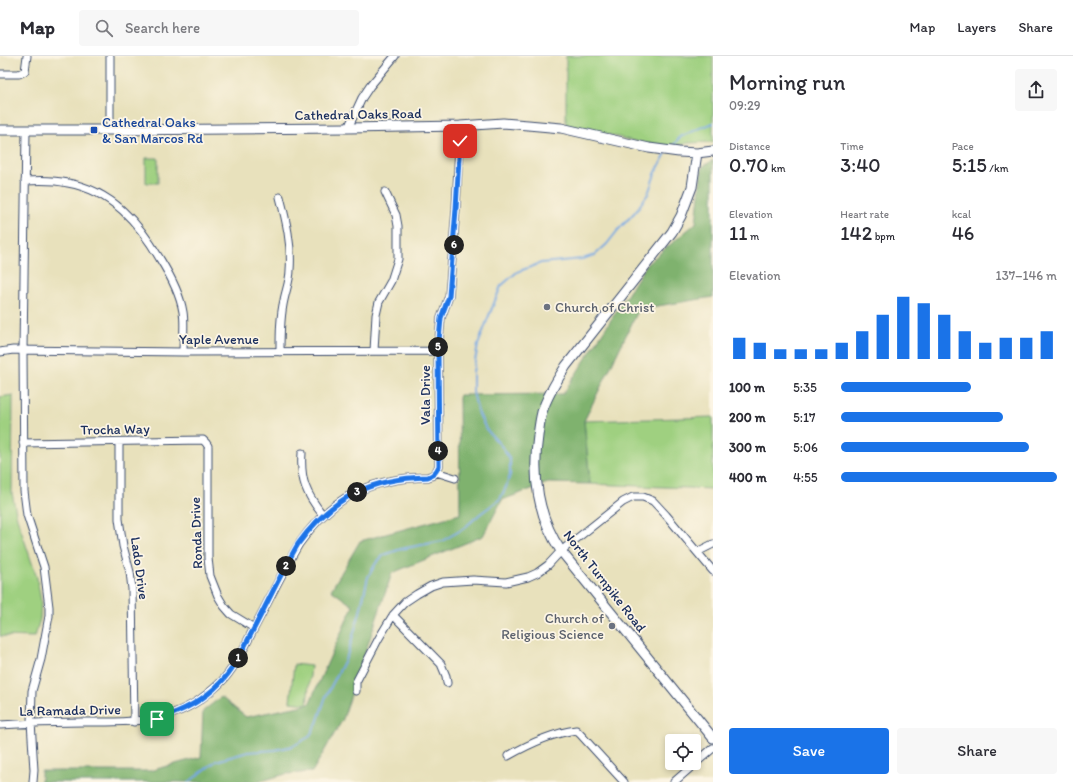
<!DOCTYPE html>
<html lang="en">
<head>
<meta charset="utf-8">
<style>
	:root { --surface:#fff; --page:#f7f7f7; --text:#2b2b33; --muted:#7c7c81; --line:#e1e1e2; --accent:#1a73e8 }
	body { margin:0; font-family:Itim,sans-serif; background:var(--page); color:var(--text); height:100vh; display:flex; flex-direction:column; font-size:15px; white-space:nowrap }
	* { box-sizing:border-box; margin:0 }
	p { font-size:13px; color:var(--muted) }
	.icon { flex:none; width:22px; height:22px; fill:none; stroke:currentColor; stroke-width:2; stroke-linecap:round; stroke-linejoin:round }
	.map { position:relative; flex:1; overflow:hidden }
	.side { display:flex; flex-direction:column; background:var(--surface); width:360px }
	.side>* { flex:none }
	.buttons { position:absolute; left:665px; top:678px; display:grid; gap:8px }
	.buttons a { display:grid; place-items:center; width:36px; height:36px; border-radius:4px; background:var(--surface); box-shadow:0 2px 6px #0003; font-size:20px }
	.pin { position:absolute; display:grid; place-items:center; width:34px; height:34px; color:#fff; margin:-17px; border-radius:8px; box-shadow:0 2px 6px #0006 }
	.km { position:absolute; width:20px; height:20px; margin:-10px; border-radius:50%; background:#222; color:#fff; font-size:11px; line-height:20px; text-align:center }
	.round { display:grid; place-items:center; flex:none; width:42px; height:42px; border-radius:4px; background:var(--page) }
	.overview { display:flex; align-items:center; justify-content:space-between; height:68px; padding:0 16px }
	h1 { font-size:22px; font-weight:600; line-height:30px }
	.figures { display:grid; grid-template-columns:repeat(3,1fr); gap:6px; height:68px; padding:4px 16px }
	.figures div { display:grid; align-content:center }
	.figures b { font-size:20px; font-weight:600 }
	.figures small { font-size:11px; font-weight:400 }
	.figures p { font-size:11px }
	.chart { height:112px; padding:8px 16px }
	.chart p { display:flex; justify-content:space-between }
	.chart svg { width:100%; height:72px; margin-top:4px; stroke:var(--accent); stroke-width:6 }
	.cta { display:flex; gap:8px; margin-top:auto; padding:8px 16px }
	.cta a { flex:1; height:46px; border-radius:4px; background:var(--accent); color:#fff; font-size:16px; font-weight:600; line-height:46px; text-align:center }
	.cta a+a { background:var(--page); color:var(--text) }
	ul { padding:0 16px; list-style:none; font-size:13px }
	li { display:grid; grid-template-columns:64px 48px 1fr; align-items:center; height:30px }
	li i { height:10px; border-radius:5px; background:var(--accent) }
	header { display:flex; align-items:center; gap:24px; box-sizing:border-box; height:56px; padding:0 20px; background:var(--surface); border-bottom:1px solid var(--line) }
	header strong { font-size:19px }
	nav { display:flex; gap:22px; margin-inline-start:auto; font-size:14px }
	.search { width:280px; height:36px; background:var(--page); display:flex; align-items:center; gap:10px; box-sizing:border-box; padding:0 14px; border-radius:4px; color:var(--muted); font-size:15px }
	main { display:flex; flex:1; min-height:0 }
	.map>svg:first-child { display:block }
</style>
</head>
<body>
<header>
<strong>Map</strong>
<div class="search"><svg class="icon" aria-label="search" viewBox="0 0 24 24"><circle cx="10" cy="10" r="6"/><path d="M15 15l6 6"/></svg>Search here</div>
<nav><a>Map</a><a>Layers</a><a>Share</a></nav>
</header>
<main>
<div class="map">
<svg width="713" height="726" viewBox="0 0 713 726">
	<rect width="100%" height="100%" fill="#fcf5e5"/>
	<filter id="ink" filterUnits="userSpaceOnUse"><feTurbulence type="fractalNoise" baseFrequency=".025" numOctaves="2"/><feDisplacementMap in="SourceGraphic" scale="8" xChannelSelector="R" yChannelSelector="G"/><feConvolveMatrix kernelMatrix="1 2 1 2 8 2 1 2 1" color-interpolation-filters="sRGB"/></filter>
	<filter id="wash" filterUnits="userSpaceOnUse"><feTurbulence type="fractalNoise" baseFrequency=".012" numOctaves="4" result="noise"/><feDisplacementMap in="SourceGraphic" scale="16" xChannelSelector="R" yChannelSelector="G"/><feGaussianBlur stdDeviation="0.9" result="paint"/><feColorMatrix in="noise" values="0 0 0 0 0 0 0 0 0 0 0 0 0 0 0 0 0 1.4 0 .05"/><feComposite in="paint" operator="in"/></filter>
	<g filter="url(#wash)">
		<rect width="100%" height="100%" fill="#e8e1bc"/>
		<path fill="#9fd080" stroke="#5d806f" d="M566,0h147v86l-25,1 -16,4h-9l-34,-7 -42,-11 -21,-4z
			M146,102h12v25h-12z
			M13,339l-1,98 5,25 20,60 4,23 -1,18 -5,18 -35,-1v-239z
			M713,361v72l-123,-5 -6,-63z
			M294,608l17,2 -4,38 -17,-2z"/>
		<path fill="#7fb26e" stroke="#4d7066" d="M713,104v137l-74,12 -55,112 6,63 -42,-1 -46,17 -19,36 -91,37 -49,146 -31,53 -26,2 -29,8h-216v-11h108l52,-14 2,-46 18,-14 25,20 63,-13 44,-98 -22,-16 29,-49 100,-27 -1,-119 104,-1 84,-130 49,-41 6,-56z"/>
		<g fill="none" stroke-linecap="round" stroke-linejoin="round">
			<path stroke="#76a8e2" stroke-width="2" d="M672,91l8,-10 18,-8 15,-6
				M189,726l27,-21 32,-9 27,-2 18,-4 16,-9 8,-14 9,-27 21,-40 13,-44 8,-35 8,-14 8,-8 17,-6 41,-8 21,-12 17,-15 20,-15 6,-12 4,-12v-15l-7,-12 -17,-19 -8,-17 -5,-20v-20l5,-27 10,-27 13,-32 16,-14 24,-9 41,-4 13,-4 12,-11 11,-14 17,-18 13,-18 7,-20 11,-21"/>
		</g>
	</g>
	<g filter="url(#ink)">
		<g fill="none" stroke-linecap="round" stroke-linejoin="round">
			<g stroke="#3a4a6c" stroke-width="9">
				<path id="minor" d="M0,18h19l6,-3 2,-15
					M348,72l14,-30 8,-12 25,-30
					M26,74l-3,221 1,140 3,24 17,52 5,40v9l-8,43 -9,32 -1,31 3,48 -1,12
					M110,74v-74
					M25,125c15,-1 29,-1 43,2 44,8 71,40 92,76 10,16 20,34 23,53 2,12 0,28 0,40
					M280,141c6,23 12,48 10,73 0,10 -4,20 -6,30 -4,17 -4,34 -4,52
					M374,295l2,-36 3,-13 12,-21 7,-22v-33l-2,-11 -11,-23
					M0,296l13,-2 170,2 255,-1
					M119,386v77l4,27 7,26 2,17 2,133
					M23,387l180,-3 3,3 2,3v112l2,18 8,20 6,10 7,8 23,14
					M302,397c-2,27 4,41 21,62
					M436,416l3,-6 -1,-115 3,-33 8,-22 7,-87 4,-83
					M436,416l19,6
					M697,496l16,-8
					M393,559l48,49 5,12 1,7
					M356,635v-9l23,-44 14,-23 12,-13 12,-8 14,-8 12,-4 30,-2 33,2 22,-5 9,-4 11,-8 13,-14 62,-49 10,-5h10l10,4 13,14 47,56
					M0,669c27,-2 54,-3 82,-3 44,0 87,3 124,-27 8,-6 16,-13 22,-21 10,-13 17,-27 24,-42 16,-29 30,-60 47,-88 33,-48 72,-66 129,-67l5,-2 3,-3
					M508,700c21,-12 44,-23 68,-26l4,4 44,48
					M674,726l39,-34"/>
			</g>
			<g stroke="#3a4a6c" stroke-width="11">
				<path id="major" d="M0,74h110l238,-2 112,-2 43,-3 25,2 33,3 88,20 30,4 18,1 16,-2
					M697,97l-5,34 -11,29 -9,16 -106,134c-9,14 -19,30 -24,46 -2,8 -3,16 -4,24 -6,40 0,81 23,115l152,187"/>
			</g>
			<use href="#minor" stroke="#fff" stroke-width="7"/>
			<use href="#major" stroke="#fff" stroke-width="9"/>
		</g>
	</g>
	<g fill="none" stroke-linecap="round" stroke-linejoin="round" filter="url(#ink)">
		<g stroke="#fff" stroke-width="8">
			<path id="route" d="M157,663c24,-7 46,-18 63,-36 14,-14 22,-32 31,-49 16,-30 30,-61 47,-90 34,-47 73,-66 130,-67 6,-2 8,-5 11,-11l-1,-115 3,-33 8,-22 7,-87 4,-68"/>
		</g>
		<use href="#route" stroke="#1a73e8" stroke-width="5"/>
	</g>
	<rect fill="#1a4fb4" stroke="#fcf5e5" stroke-width="1.5" x="90" y="70" width="8" height="8" rx="2"/>
	<g fill="#6b7280" stroke="#fcf5e5" stroke-width="1.5">
		<circle cx="547" cy="251" r="4"/>
		<circle cx="612" cy="570" r="4"/>
	</g>
	<g text-anchor="middle" stroke-width="3.5" stroke-linejoin="round" paint-order="stroke">
		<g font-size="14" fill="#1b2f5e" stroke="#fcf5e5">
			<text transform="translate(358 58) rotate(-1)" y="5">Cathedral Oaks Road</text>
			<text x="219" y="288">Yaple Avenue</text>
			<text transform="translate(425 339) rotate(-90)" y="5">Vala Drive</text>
			<text transform="translate(115 373) rotate(-1)" y="5">Trocha Way</text>
			<text transform="translate(196 477) rotate(-92)" y="5">Ronda Drive</text>
			<text transform="translate(140 512) rotate(82)" y="5">Lado Drive</text>
			<text transform="translate(605 525) rotate(52)" y="5">North Turnpike Road</text>
			<text transform="translate(70 654) rotate(-1)" y="5">La Ramada Drive</text>
		</g>
		<g font-size="14" fill="#164399" stroke="#fcf5e5" text-anchor="start">
			<text x="102" y="71">Cathedral Oaks<tspan x="102" dy="16">&amp; San Marcos Rd</tspan></text>
		</g>
		<g font-size="14" fill="#5b616d" stroke="#fcf5e5" text-anchor="start">
			<text x="555" y="256">Church of Christ</text>
			<text x="604" y="567" text-anchor="end">Church of<tspan x="604" dy="16">Religious Science</tspan></text>
		</g>
	</g>
</svg>
<div class="buttons">
<a><svg class="icon" aria-label="locate" viewBox="0 0 24 24"><circle cx="12" cy="12" r="6"/><path d="M12 2v4M12 18v4M2 12h4M18 12h4"/></svg></a>
</div>
<div class="pin" style="left:157px;top:663px;background:#1e9e55"><svg class="icon" aria-label="arrive" viewBox="0 0 24 24"><path d="M6 21V4h12l-3 4 3 4H6"/></svg></div>
<div class="pin" style="left:460px;top:85px;background:#d93025"><svg class="icon" aria-label="check" viewBox="0 0 24 24"><path d="M5 12l5 5 9-10"/></svg></div>
<b class="km" style="left:238px;top:602px">1</b>
<b class="km" style="left:286px;top:510px">2</b>
<b class="km" style="left:357px;top:436px">3</b>
<b class="km" style="left:438px;top:395px">4</b>
<b class="km" style="left:438px;top:291px">5</b>
<b class="km" style="left:454px;top:189px">6</b>
</div>
<section class="side">
<div class="overview"><div><h1>Morning run</h1><p>09:29</p></div><a class="round"><svg class="icon" aria-label="share" viewBox="0 0 24 24"><path d="M12 15V3M7 8l5-5 5 5M5 13v7h14v-7"/></svg></a></div>
<div class="figures">
<div><p>Distance</p><b>0.70<small> km</small></b></div>
<div><p>Time</p><b>3:40</b></div>
<div><p>Pace</p><b>5:15<small> /km</small></b></div>
</div>
<div class="figures">
<div><p>Elevation</p><b>11<small> m</small></b></div>
<div><p>Heart rate</p><b>142<small> bpm</small></b></div>
<div><p>kcal</p><b>46</b></div>
</div>
<div class="chart"><p><span>Elevation</span>137–146 m</p>
<svg viewBox="0 0 160 44" preserveAspectRatio="none"><path d="M5 44V31M15 44V34M25 44V38M35 44V38M45 44V38M55 44V34M65 44V27M75 44V17M85 44V6M95 44V10M105 44V17M115 44V27M125 44V34M135 44V31M145 44V31M155 44V27"/></svg>
</div>
<ul>
<li><b>100 m</b>5:35<i style="width:60%"></i></li>
<li><b>200 m</b>5:17<i style="width:75%"></i></li>
<li><b>300 m</b>5:06<i style="width:87%"></i></li>
<li><b>400 m</b>4:55<i style="width:100%"></i></li>
</ul>
<div class="cta"><a>Save</a><a>Share</a></div>
</section>
</main>
</body>
</html>
